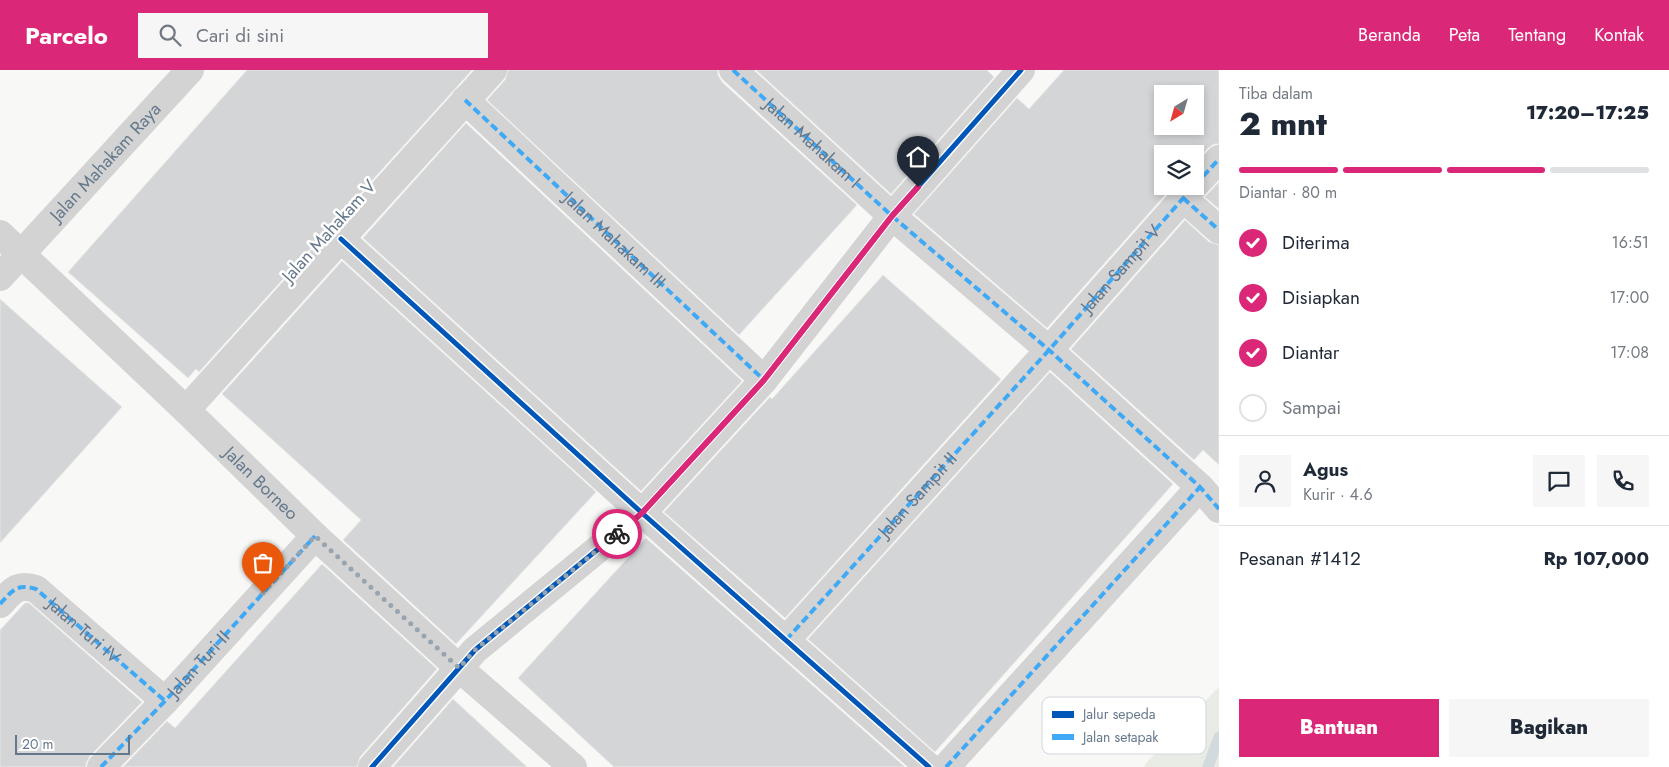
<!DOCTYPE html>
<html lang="id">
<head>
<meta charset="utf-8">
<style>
	:root { --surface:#fff; --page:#f6f6f7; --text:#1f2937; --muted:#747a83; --line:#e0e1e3; --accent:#db2777 }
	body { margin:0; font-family:Jost,sans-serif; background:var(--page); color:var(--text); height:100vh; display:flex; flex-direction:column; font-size:19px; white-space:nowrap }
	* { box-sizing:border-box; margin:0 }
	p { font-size:16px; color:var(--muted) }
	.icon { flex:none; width:28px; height:28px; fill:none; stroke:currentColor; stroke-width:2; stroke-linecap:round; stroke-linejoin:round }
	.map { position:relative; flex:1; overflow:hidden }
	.details { display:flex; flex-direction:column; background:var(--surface); width:450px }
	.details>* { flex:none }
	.needle { width:32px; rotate:217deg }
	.buttons { position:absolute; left:1154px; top:15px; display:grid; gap:10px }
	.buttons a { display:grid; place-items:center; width:50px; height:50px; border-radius:0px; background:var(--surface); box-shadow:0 2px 8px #0003; font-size:25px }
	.scale { position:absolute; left:15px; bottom:12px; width:115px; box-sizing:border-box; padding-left:5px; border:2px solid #65788b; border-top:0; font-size:14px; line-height:18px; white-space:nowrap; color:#65788b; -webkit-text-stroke:4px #fff; paint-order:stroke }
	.pin { position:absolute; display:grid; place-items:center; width:42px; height:42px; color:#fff; margin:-51px -21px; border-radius:50% 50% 50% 0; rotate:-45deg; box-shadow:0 0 5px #0007 }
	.pin .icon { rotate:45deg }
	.courier { position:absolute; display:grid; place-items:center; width:50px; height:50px; margin:-25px; border:4px solid #db2777; border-radius:50%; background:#fff; color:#222; box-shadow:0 1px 6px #0007 }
	.head em { font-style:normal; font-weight:800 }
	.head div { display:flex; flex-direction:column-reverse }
	.head { display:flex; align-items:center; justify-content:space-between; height:85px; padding:0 20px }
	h1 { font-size:32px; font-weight:800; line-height:38px }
	.bar { display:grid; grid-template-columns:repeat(4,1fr); gap:8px 5px; align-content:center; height:60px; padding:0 20px }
	.bar i { height:6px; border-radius:4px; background:var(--line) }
	.bar .active { background:var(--accent) }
	.bar p { grid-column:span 4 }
	.line { display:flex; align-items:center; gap:12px; padding:0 20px; border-top:1px solid var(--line) }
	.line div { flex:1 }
	.round { display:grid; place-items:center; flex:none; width:52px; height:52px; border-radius:0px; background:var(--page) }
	ol { padding:0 20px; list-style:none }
	li { display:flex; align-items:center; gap:15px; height:55px }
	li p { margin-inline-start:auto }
	li .icon { padding:5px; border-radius:50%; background:var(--accent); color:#fff; stroke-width:4 }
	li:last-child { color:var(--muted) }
	li i { width:28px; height:28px; border:2px solid var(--line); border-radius:50% }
	.action { display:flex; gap:10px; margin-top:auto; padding:10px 20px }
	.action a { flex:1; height:58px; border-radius:0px; background:var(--accent); color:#fff; font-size:20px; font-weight:800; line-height:58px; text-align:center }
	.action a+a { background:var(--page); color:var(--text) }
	header { display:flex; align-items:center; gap:30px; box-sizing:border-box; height:70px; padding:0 25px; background:var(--accent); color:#fff }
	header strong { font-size:24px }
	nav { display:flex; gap:28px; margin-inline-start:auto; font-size:18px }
	.search { width:350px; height:45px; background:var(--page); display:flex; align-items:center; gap:12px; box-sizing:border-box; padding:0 18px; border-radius:0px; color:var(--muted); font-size:19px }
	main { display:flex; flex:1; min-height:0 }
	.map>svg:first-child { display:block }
</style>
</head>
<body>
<header>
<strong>Parcelo</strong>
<div class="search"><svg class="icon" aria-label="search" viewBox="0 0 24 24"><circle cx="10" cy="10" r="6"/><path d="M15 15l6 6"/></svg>Cari di sini</div>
<nav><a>Beranda</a><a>Peta</a><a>Tentang</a><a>Kontak</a></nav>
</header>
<main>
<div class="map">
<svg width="1219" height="697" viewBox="0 0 1219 697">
	<rect width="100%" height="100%" fill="#f8f8f7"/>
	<path fill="#e8ece5" d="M1219,617v80h-75l2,-4z"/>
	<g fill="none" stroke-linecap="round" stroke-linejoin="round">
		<path stroke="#d2dadd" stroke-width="11" d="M1208,697l11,-30"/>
	</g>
	<path fill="#d4d5d7" stroke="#e8e8e7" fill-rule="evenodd" d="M247,0h225l-273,302 -3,-3 -8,9 -120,-106z
		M508,0h210v5l4,7 135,123 -118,130 -252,-235 18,-20z
		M756,0h231l7,7 -103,117z
		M1064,0h155v74h-5l-6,4 -13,14v-8h-33v32h11l-126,142 -133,-114 103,-116 12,11zM1162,24h33v32h-33z
		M466,53l276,258 -101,110 -278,-253z
		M1219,112v27l-14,-12z
		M1185,150l24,22 10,3v220l-16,-15 -9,10 -123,-111z
		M342,191l254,231 -140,152 -113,-104 18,-20 -139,-126z
		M883,205l118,104 -216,239 -121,-106 106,-115 2,2z
		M0,229l122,108 -122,136z
		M1050,302l123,112 -238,268 -127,-113z
		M646,468l259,229h-291l-96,-89z
		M322,494l115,105 -77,88 -3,10h-234l44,-46 8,7z
		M25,533h4l113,99 -52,54 -4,7v4h-86v-137z
		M453,629l74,68h-134z"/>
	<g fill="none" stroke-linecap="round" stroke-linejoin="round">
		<g stroke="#d3d3d4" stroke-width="28">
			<path d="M733,0l159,146 157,134 151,137 19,22"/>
			<path id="s1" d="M465,30l299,280"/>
			<path d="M1195,115l24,-26"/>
			<path d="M1183,128l36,32"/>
			<path id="s2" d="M0,164l186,176 129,126 144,132 114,99"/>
			<path d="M341,169l301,274 287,254"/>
			<path id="s3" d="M0,207l190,-207"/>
			<path d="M186,340l307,-340"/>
			<path id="s4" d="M0,534c12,-13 17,-21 36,-15l129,112"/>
			<path id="s5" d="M786,570l263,-290 145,-164"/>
			<path d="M101,697l64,-66 150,-165"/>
			<path d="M372,697l103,-117 167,-137 122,-133 128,-164 129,-146"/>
			<path d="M946,697l254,-280"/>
		</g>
		<g stroke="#3fa9f5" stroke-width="4" stroke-dasharray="8 4" stroke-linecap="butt">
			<path id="s6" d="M733,0l159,146 157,134 151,137 19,22"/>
			<path d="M465,30l299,280"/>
			<path d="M1195,115l24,-26"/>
			<path d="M1183,128l36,32"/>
			<path d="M0,534c12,-13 17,-21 36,-15l129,112"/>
			<path d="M786,570l263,-290 145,-164"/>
			<path id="s7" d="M101,697l64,-66 150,-165"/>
			<path d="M946,697l254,-280"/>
		</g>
		<g stroke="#fff" stroke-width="8">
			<path id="cycleway" d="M341,169l301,274 287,254
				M372,697l103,-117 167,-137 122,-133 128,-164 129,-146"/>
		</g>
		<use href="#cycleway" stroke="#0057b8" stroke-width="5"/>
	</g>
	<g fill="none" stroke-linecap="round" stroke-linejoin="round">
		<path stroke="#98a5b1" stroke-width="5" stroke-dasharray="0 9" d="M263,523l52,-57 144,132 16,-18 142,-116"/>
		<path stroke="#db2777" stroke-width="6" d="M617,464l25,-21 122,-133 128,-164 26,-29"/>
	</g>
	<g text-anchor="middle" stroke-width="5" stroke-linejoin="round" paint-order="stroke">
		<g font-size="18" fill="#65788b" stroke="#fff">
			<text dy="6" stroke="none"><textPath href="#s6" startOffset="108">Jalan Mahakam I</textPath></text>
			<text dy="6" stroke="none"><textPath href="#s3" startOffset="156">Jalan Mahakam Raya</textPath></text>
			<text transform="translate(329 161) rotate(-48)" y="6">Jalan Mahakam V</text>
			<text dy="6" stroke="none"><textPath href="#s1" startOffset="205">Jalan Mahakam III</textPath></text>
			<text dy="6" stroke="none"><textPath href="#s5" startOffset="500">Jalan Sampit V</textPath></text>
			<text dy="6" stroke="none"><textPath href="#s2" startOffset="361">Jalan Borneo</textPath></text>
			<text dy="6" stroke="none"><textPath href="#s5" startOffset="196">Jalan Sampit II</textPath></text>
			<text dy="6" stroke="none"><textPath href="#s4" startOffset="106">Jalan Turi IV</textPath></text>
			<text dy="6" stroke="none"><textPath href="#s7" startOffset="142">Jalan Turi II</textPath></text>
		</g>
	</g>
	<rect x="1042" y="627" width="164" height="57" rx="8" fill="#fff" stroke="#d1d6dc" stroke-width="1"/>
	<rect x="1052" y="641" width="22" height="7" fill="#0057b8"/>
	<rect x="1052" y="664" width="22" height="6" fill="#3fa9f5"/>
	<g font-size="14" fill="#65788b">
		<text x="1083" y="649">Jalur sepeda</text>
		<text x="1083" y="672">Jalan setapak</text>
	</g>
</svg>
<div class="buttons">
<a><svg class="needle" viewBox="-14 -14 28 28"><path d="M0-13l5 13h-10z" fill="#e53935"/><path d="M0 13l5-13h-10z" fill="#747a83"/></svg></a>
<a><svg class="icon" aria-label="layers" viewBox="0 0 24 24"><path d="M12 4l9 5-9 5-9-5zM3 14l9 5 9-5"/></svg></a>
</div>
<div class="scale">20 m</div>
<div class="pin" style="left:263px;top:523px;background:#ea580c"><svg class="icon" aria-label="bag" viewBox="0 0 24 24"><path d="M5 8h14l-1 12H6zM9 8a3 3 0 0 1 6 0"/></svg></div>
<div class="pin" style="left:918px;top:117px;background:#1f2937"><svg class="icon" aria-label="home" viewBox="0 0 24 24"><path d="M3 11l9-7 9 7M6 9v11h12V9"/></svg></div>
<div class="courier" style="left:617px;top:464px"><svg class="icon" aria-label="bike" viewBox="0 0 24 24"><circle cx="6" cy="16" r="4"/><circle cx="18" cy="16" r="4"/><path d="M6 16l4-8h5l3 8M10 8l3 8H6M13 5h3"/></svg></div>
</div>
<section class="details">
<div class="head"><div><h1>2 mnt</h1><p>Tiba dalam</p></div><em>17:20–17:25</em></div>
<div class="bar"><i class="active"></i><i class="active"></i><i class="active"></i><i></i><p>Diantar · 80 m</p></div>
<ol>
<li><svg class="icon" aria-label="check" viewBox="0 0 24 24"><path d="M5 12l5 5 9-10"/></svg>Diterima<p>16:51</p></li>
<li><svg class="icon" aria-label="check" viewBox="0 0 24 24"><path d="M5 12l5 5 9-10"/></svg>Disiapkan<p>17:00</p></li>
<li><svg class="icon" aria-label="check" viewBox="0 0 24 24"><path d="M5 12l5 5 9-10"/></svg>Diantar<p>17:08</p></li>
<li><i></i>Sampai</li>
</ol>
<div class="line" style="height:90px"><a class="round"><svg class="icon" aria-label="person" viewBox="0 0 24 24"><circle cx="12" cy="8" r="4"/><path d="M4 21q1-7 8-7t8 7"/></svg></a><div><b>Agus</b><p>Kurir · 4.6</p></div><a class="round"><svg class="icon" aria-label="chat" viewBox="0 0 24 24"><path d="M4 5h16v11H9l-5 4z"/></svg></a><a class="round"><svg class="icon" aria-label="phone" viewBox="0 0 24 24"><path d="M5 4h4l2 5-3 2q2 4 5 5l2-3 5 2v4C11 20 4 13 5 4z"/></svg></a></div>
<div class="line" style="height:65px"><div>Pesanan #1412</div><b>Rp 107,000</b></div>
<div class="action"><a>Bantuan</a><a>Bagikan</a></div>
</section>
</main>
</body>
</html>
